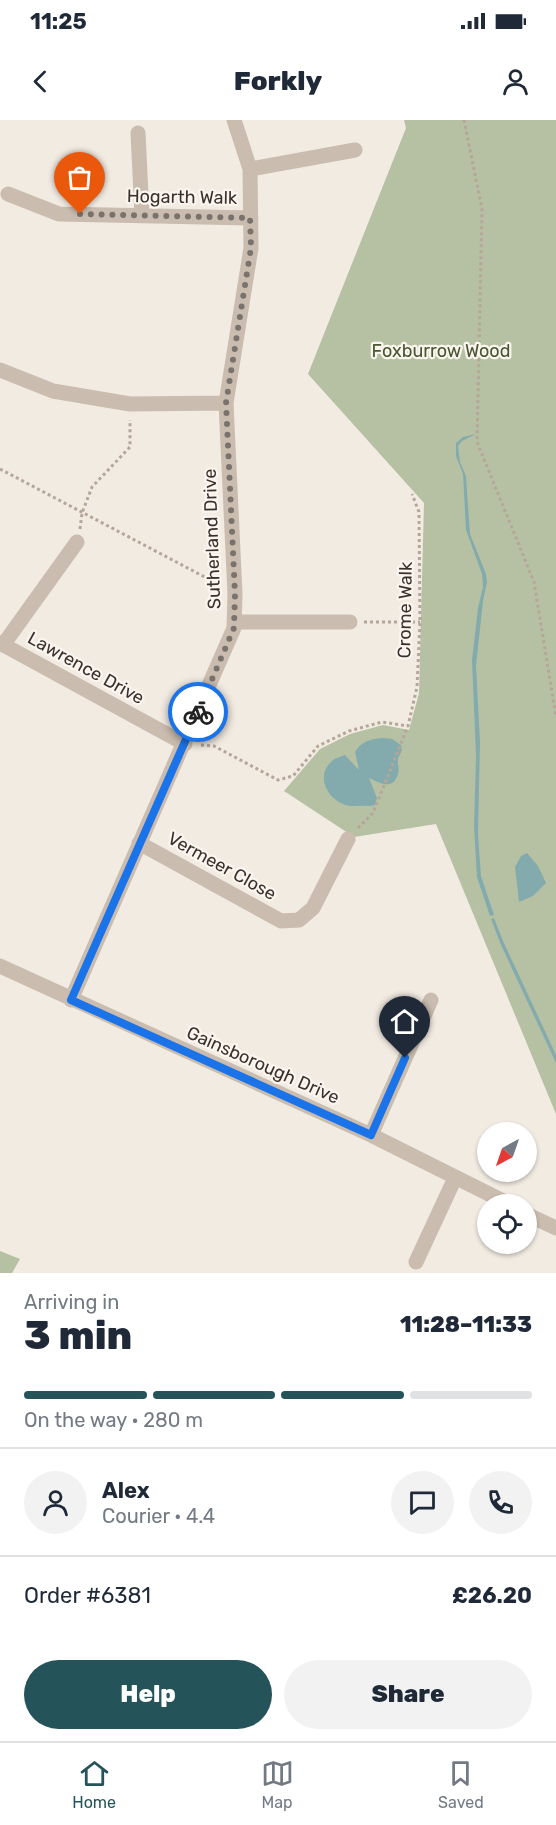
<!DOCTYPE html>
<html lang="en">
<head>
<meta charset="utf-8">
<style>
	:root { --surface:#fff; --page:#f2f2f3; --text:#1f2937; --muted:#747a83; --line:#e0e1e3; --accent:#245459 }
	body { margin:0; font-family:Rubik,sans-serif; background:var(--page); color:var(--text); height:100vh; display:flex; flex-direction:column; font-size:22px; white-space:nowrap }
	* { box-sizing:border-box; margin:0 }
	p { font-size:20px; color:var(--muted) }
	.icon { flex:none; width:33px; height:33px; fill:none; stroke:currentColor; stroke-width:2; stroke-linecap:round; stroke-linejoin:round }
	.map { position:relative; height:1153px; overflow:hidden }
	.side { display:flex; flex-direction:column; background:var(--surface); flex:1 }
	.side>* { flex:none }
	.needle { width:39px; rotate:220deg }
	.tools { position:absolute; left:477px; top:1002px; display:grid; gap:12px }
	.tools a { display:grid; place-items:center; width:60px; height:60px; border-radius:50%; background:var(--surface); box-shadow:0 2px 4px #0004; font-size:30px }
	.pin { position:absolute; display:grid; place-items:center; width:51px; height:51px; color:#fff; margin:-62px -26px; border-radius:50% 50% 50% 0; rotate:-45deg; box-shadow:0 0 6px #0007 }
	.pin .icon { rotate:45deg }
	.courier { position:absolute; display:grid; place-items:center; width:60px; height:60px; margin:-30px; border:4px solid #1a73e8; border-radius:50%; background:#fff; color:#222; box-shadow:0 2px 8px #0007 }
	.head em { font-style:normal; font-weight:800 }
	.head div { display:flex; flex-direction:column-reverse }
	.head { display:flex; align-items:center; justify-content:space-between; height:102px; padding:0 24px }
	h1 { font-size:39px; font-weight:800; line-height:45px }
	.bar { display:grid; grid-template-columns:repeat(4,1fr); gap:9px 6px; align-content:center; height:72px; padding:0 24px }
	.bar i { height:8px; border-radius:4px; background:var(--line) }
	.bar .active { background:var(--accent) }
	.bar p { grid-column:span 4 }
	.line { display:flex; align-items:center; gap:15px; padding:0 24px; border-top:2px solid var(--line) }
	.line div { flex:1 }
	.round { display:grid; place-items:center; flex:none; width:63px; height:63px; border-radius:32px; background:var(--page) }
	.action { display:flex; gap:12px; margin-top:auto; padding:12px 24px }
	.action a { flex:1; height:69px; border-radius:36px; background:var(--accent); color:#fff; font-size:24px; font-weight:800; line-height:69px; text-align:center }
	.action a+a { background:var(--page); color:var(--text) }
	.status { display:flex; justify-content:space-between; align-items:center; height:42px; padding:0 30px; background:var(--surface); direction:ltr }
	.status svg { height:16px; fill:currentColor }
	header { display:flex; justify-content:space-between; align-items:center; height:78px; padding:0 24px; background:var(--surface); font-size:27px; font-weight:800 }
	.tabs { display:flex; justify-content:space-around; align-items:center; height:84px; border-top:2px solid var(--line); background:var(--surface); font-size:16px; color:var(--muted) }
	.tabs a { display:grid; justify-items:center; gap:3px }
	.tabs .active { color:var(--accent) }
	.map>svg:first-child { display:block }
</style>
</head>
<body>
<div class="status"><b>11:25</b><svg viewBox="0 0 49 12"><path d="M0 12V9h3v3zM5 12V6h3v6zM10 12V3h3v9zM15 12V0h3v12zM26 1h20v11H26zM47 4h2v5h-2z"/></svg></div>
<header><svg class="icon" aria-label="back" viewBox="0 0 24 24"><path d="M15 5l-7 7 7 7"/></svg>Forkly<svg class="icon" aria-label="person" viewBox="0 0 24 24"><circle cx="12" cy="8" r="4"/><path d="M4 21q1-7 8-7t8 7"/></svg></header>
<div class="map">
<svg width="556" height="1153" viewBox="0 0 556 1153">
	<rect width="100%" height="100%" fill="#f2ebe2"/>
	<path fill="#b6c1a3" d="M404,0h152v994l-120,-290 -82,13 -70,-46 36,-42 30,-15 33,-9 26,5 10,-37 5,-190 -116,-129 98,-246z
		M0,1131l20,8 -8,14h-12z"/>
	<path fill="#83abae" d="M476,314l-14,7 -4,5 2,16 6,14 4,58 16,40 1,8 -4,19 -7,65 4,76 -2,93 3,41 13,39 -4,1 -13,-39 -3,-51 2,-70 -4,-96 6,-52 5,-21 -1,-13 -16,-44 -3,-56 -7,-18v-13l7,-6z
		M383,618l9,1 9,6c2,7 -1,8 -3,14 -1,5 2,10 0,15 -5,17 -18,9 -29,4l8,20 -2,7c-7,2 -11,0 -19,1 -24,2 -44,-28 -24,-45 3,-3 8,-4 13,-6l14,15 -4,-18c7,-11 15,-13 28,-14z
		M527,733l11,13 8,17 -13,13 -14,6 -4,-35 6,-11z
		M494,798l9,23 53,114v8l-55,-118 -10,-26z"/>
	<g fill="none" stroke-linecap="round" stroke-linejoin="round">
		<path stroke="#b6a699" stroke-width="3" stroke-dasharray="3 3" stroke-linecap="butt" d="M464,0l18,89 -5,233 57,140 22,135
			M0,349l218,115
			M80,409l2,-16 10,-26 38,-40v-27
			M364,502h56
			M201,625l13,1 64,34 15,-4 25,-30 31,-15 33,-9 26,4
			M358,708l15,-15 35,-87 9,-39 3,-65 -1,-110 -7,-18"/>
		<path stroke="#cabcae" stroke-width="15" d="M138,13l4,82
			M250,49l105,-19
			M8,74l51,20 192,4
			M0,250l53,21 77,13 96,-1
			M234,502h116
			M0,523l185,101
			M3,525l74,-103
			M139,723l142,78 18,-1 14,-12 35,-69
			M0,846l371,169 138,69
			M71,880l163,-372 1,-34 -9,-191 25,-155 -1,-79 -16,-49
			M371,1015l60,-135
			M526,1094l30,14
			M416,1142l39,-84"/>
	</g>
	<g fill="none" stroke-linecap="round" stroke-linejoin="round">
		<path stroke="#7a726c" stroke-width="6" stroke-dasharray="0 10.8" d="M80,94l170,4 1,30 -25,155 9,191 -1,34 -36,84"/>
		<path stroke="#1a73e8" stroke-width="8" d="M198,592l-127,288 300,135 34,-77"/>
	</g>
	<g text-anchor="middle" stroke-width="4.5" stroke-linejoin="round" paint-order="stroke">
		<g font-size="18" fill="#3a312c" stroke="#faf5ef">
			<text transform="translate(182 77) rotate(1)" y="6">Hogarth Walk</text>
			<text transform="translate(212 419) rotate(-92)" y="6">Sutherland Drive</text>
			<text transform="translate(405 490) rotate(-89)" y="6">Crome Walk</text>
			<text transform="translate(86 548) rotate(29)" y="6">Lawrence Drive</text>
			<text transform="translate(222 746) rotate(29)" y="6">Vermeer Close</text>
			<text transform="translate(263 945) rotate(24)" y="6">Gainsborough Drive</text>
		</g>
		<g font-size="18" fill="#485631" stroke="#faf5ef">
			<text x="441" y="237">Foxburrow Wood</text>
		</g>
	</g>
</svg>
<div class="tools">
<a><svg class="needle" viewBox="-14 -14 28 28"><path d="M0-13l5 13h-10z" fill="#e53935"/><path d="M0 13l5-13h-10z" fill="#747a83"/></svg></a>
<a><svg class="icon" aria-label="locate" viewBox="0 0 24 24"><circle cx="12" cy="12" r="6"/><path d="M12 2v4M12 18v4M2 12h4M18 12h4"/></svg></a>
</div>
<div class="pin" style="left:80px;top:94px;background:#ea580c"><svg class="icon" aria-label="bag" viewBox="0 0 24 24"><path d="M5 8h14l-1 12H6zM9 8a3 3 0 0 1 6 0"/></svg></div>
<div class="pin" style="left:405px;top:938px;background:#1f2937"><svg class="icon" aria-label="home" viewBox="0 0 24 24"><path d="M3 11l9-7 9 7M6 9v11h12V9"/></svg></div>
<div class="courier" style="left:198px;top:592px"><svg class="icon" aria-label="bike" viewBox="0 0 24 24"><circle cx="6" cy="16" r="4"/><circle cx="18" cy="16" r="4"/><path d="M6 16l4-8h5l3 8M10 8l3 8H6M13 5h3"/></svg></div>
</div>
<section class="side">
<div class="head"><div><h1>3 min</h1><p>Arriving in</p></div><em>11:28–11:33</em></div>
<div class="bar"><i class="active"></i><i class="active"></i><i class="active"></i><i></i><p>On the way · 280 m</p></div>
<div class="line" style="height:108px"><a class="round"><svg class="icon" aria-label="person" viewBox="0 0 24 24"><circle cx="12" cy="8" r="4"/><path d="M4 21q1-7 8-7t8 7"/></svg></a><div><b>Alex</b><p>Courier · 4.4</p></div><a class="round"><svg class="icon" aria-label="chat" viewBox="0 0 24 24"><path d="M4 5h16v11H9l-5 4z"/></svg></a><a class="round"><svg class="icon" aria-label="phone" viewBox="0 0 24 24"><path d="M5 4h4l2 5-3 2q2 4 5 5l2-3 5 2v4C11 20 4 13 5 4z"/></svg></a></div>
<div class="line" style="height:78px"><div>Order #6381</div><b>£26.20</b></div>
<div class="action"><a>Help</a><a>Share</a></div>
</section>
<nav class="tabs">
<a class="active"><svg class="icon" aria-label="home" viewBox="0 0 24 24"><path d="M3 11l9-7 9 7M6 9v11h12V9"/></svg>Home</a>
<a><svg class="icon" aria-label="map" viewBox="0 0 24 24"><path d="M3 6l6-2 6 2 6-2v14l-6 2-6-2-6 2zM9 4v14M15 6v14"/></svg>Map</a>
<a><svg class="icon" aria-label="saved" viewBox="0 0 24 24"><path d="M7 4h10v16l-5-4-5 4z"/></svg>Saved</a>
</nav>
</body>
</html>
